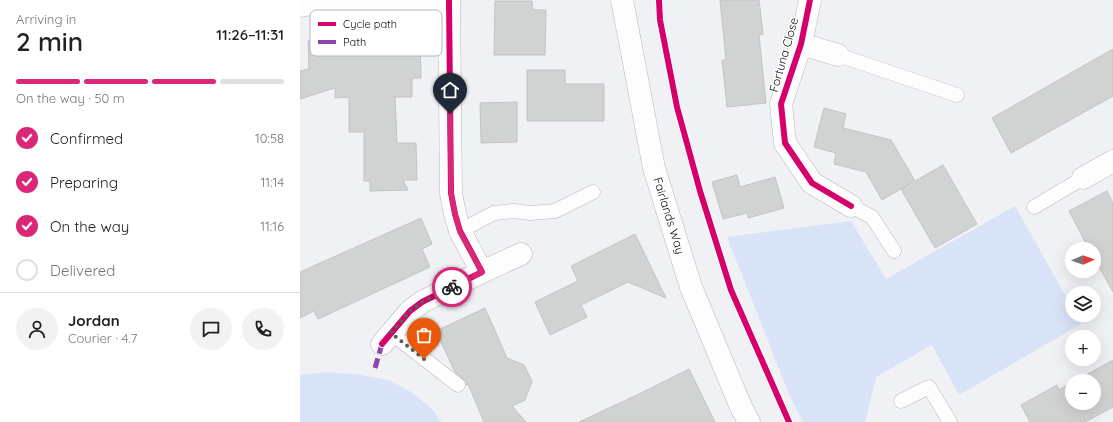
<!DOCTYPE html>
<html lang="en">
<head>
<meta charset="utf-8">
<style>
	:root { --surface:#fff; --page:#f2f2f2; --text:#222; --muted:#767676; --line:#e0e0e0; --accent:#db2777 }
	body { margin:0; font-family:Quicksand,sans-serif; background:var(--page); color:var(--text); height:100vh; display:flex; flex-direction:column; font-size:15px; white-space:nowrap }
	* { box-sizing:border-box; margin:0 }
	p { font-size:13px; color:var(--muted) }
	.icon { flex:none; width:22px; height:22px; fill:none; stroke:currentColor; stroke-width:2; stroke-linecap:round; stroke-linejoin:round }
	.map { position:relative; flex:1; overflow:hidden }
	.sheet { display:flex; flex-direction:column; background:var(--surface); width:300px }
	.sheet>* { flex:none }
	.needle { width:26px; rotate:88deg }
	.fabs { position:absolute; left:765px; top:242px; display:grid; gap:8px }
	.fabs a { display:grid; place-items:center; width:36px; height:36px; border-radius:50%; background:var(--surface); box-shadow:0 4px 16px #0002; font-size:20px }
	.pin { position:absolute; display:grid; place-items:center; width:34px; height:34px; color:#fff; margin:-41px -17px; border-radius:50% 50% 50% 0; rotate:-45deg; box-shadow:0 0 4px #0007 }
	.pin .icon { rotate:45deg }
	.courier { position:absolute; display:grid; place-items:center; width:40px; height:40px; margin:-20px; border:3px solid #db2777; border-radius:50%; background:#fff; color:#222; box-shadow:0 1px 5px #0007 }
	.summary em { font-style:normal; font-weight:600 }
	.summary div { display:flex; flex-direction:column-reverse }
	.summary { display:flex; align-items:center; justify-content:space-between; height:68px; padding:0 16px }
	h1 { font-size:26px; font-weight:600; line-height:30px }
	.bar { display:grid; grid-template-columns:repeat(4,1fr); gap:6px 4px; align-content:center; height:48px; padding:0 16px }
	.bar i { height:5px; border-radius:3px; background:var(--line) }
	.bar .active { background:var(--accent) }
	.bar p { grid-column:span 4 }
	.line { display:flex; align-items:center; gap:10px; padding:0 16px; border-top:1px solid var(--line) }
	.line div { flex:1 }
	.round { display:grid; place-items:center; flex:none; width:42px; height:42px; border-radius:21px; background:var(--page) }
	ol { padding:0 16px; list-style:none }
	li { display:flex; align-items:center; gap:12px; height:44px }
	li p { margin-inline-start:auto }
	li .icon { padding:4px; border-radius:50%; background:var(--accent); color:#fff; stroke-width:4 }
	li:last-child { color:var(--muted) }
	li i { width:22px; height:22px; border:2px solid var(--line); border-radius:50% }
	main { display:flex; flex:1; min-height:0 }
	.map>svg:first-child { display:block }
</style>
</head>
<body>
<main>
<section class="sheet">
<div class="summary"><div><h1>2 min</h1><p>Arriving in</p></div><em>11:26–11:31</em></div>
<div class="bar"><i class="active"></i><i class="active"></i><i class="active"></i><i></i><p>On the way · 50 m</p></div>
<ol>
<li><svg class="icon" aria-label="check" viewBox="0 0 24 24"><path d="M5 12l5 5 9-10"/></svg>Confirmed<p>10:58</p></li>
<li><svg class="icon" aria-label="check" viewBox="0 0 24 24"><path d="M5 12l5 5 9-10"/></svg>Preparing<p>11:14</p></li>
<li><svg class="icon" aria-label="check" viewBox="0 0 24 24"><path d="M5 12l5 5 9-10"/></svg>On the way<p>11:16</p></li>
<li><i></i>Delivered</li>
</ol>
<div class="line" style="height:72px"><a class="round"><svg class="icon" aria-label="person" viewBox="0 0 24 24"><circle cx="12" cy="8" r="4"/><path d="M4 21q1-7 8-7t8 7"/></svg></a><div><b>Jordan</b><p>Courier · 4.7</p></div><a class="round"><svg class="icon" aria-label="chat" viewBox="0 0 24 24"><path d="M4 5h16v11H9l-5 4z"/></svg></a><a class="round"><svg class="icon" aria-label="phone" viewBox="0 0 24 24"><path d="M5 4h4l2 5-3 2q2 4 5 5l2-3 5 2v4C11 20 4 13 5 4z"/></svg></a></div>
</section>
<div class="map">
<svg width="813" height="422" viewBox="0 0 813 422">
	<rect width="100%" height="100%" fill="#eff1f4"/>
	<path fill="#d9e3f7" d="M715,206l57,101v8h4l5,9 -122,71 -27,-50 -56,32 -11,45h-62l-14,-28 -62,-157 124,-16 35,58z
		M27,372l34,3 27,5 25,13 20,17 8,12h-141v-47z"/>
	<path fill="#d1d2d2" stroke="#c2c3c4" d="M420,0h39l4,34 -4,1 7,68 -39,4 -5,-47h4z
		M195,1h37l1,9h13l-1,45h-51z
		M37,40v3h9v2l50,-1 -1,-2 25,-1 1,37h-9v19h-17l2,46h19l1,37h-14l5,10 -38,1v-10h-6v-49h-15v-35l-14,1v-10l-35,11v-28l9,-2 -1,-28z
		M813,49v47l-102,57 -19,-35z
		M227,70h38v14h39v37h-77z
		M217,102v40l-36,1 -1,-40z
		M524,108l22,6 -3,14 48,12 24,41 28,-16 34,59 -42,24 -34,-59 10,-6 -29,17 -16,-28 -32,-8 2,-11 -22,-6z
		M437,175l3,12 35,-10 9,31 -36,10 -1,-5 -24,6 -11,-37z
		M807,191l6,12v89l-19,-34v-9h-5l-20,-38z
		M121,218l11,26 -10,5 8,18 -112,52 -4,-8 -14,7v-46z
		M335,234l31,64 -38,-16 -47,23 6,12 -37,18 -15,-33 43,-21 -7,-15z
		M185,308l22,50 17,7 8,16 -7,19 -13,6 14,16h-42l-16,-38 -2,1v-4l-3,-2 -8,-7 -19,-41z
		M813,360v47l-28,15h-55l-9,-17 36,-20 2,5 13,-8v21h22v-22h-19z
		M389,369l26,53h-136l62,-29z"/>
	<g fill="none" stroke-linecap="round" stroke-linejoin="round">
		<g stroke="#b7b8bb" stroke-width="15">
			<path id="lane" d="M538,55l119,40
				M551,206l21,11 22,34
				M734,207l49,-29
				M160,231l34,-18 20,-2 16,2 25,-2 38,-19
				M91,333l67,52
				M601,401l28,-14 21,35"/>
		</g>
		<g stroke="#b7b8bb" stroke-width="23">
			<path id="street" d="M510,0l-9,44 -20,60 4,39 27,40 39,23
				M0,6l18,-3 27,-1 104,1
				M501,44l37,11
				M783,178l30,-17
				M182,272l39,-18
				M82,344l28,-33 12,-9 60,-30 -22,-41 -5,-17 -4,-21 -2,-193"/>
		</g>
		<g stroke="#b7b8bb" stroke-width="23">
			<g id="secondary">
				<path id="s1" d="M322,0l32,168 37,119 50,120 8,15"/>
			</g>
		</g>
		<use href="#lane" stroke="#fdfdfd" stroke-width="14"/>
		<use href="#street" stroke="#fdfdfd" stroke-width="22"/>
		<use href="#secondary" stroke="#fdfdfd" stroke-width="22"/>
		<path stroke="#8e44ad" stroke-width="5" stroke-dasharray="10 5" stroke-linecap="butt" d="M75,368l7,-24"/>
		<g stroke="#fff" stroke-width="8">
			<path id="cycleway" d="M359,0l1,20 17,87 23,84 31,99 58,132
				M510,0l-9,44 -20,60 4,39 27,40 39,23
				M82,344l28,-33 12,-9 60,-30 -22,-41 -5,-17 -4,-21 -2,-193"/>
		</g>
		<use href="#cycleway" stroke="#d6006c" stroke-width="6"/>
	</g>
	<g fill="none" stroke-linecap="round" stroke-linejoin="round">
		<path stroke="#5b5d5e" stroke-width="4" stroke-dasharray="0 7.2" d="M124,359l-33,-26 19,-22 12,-9 30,-15"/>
		<path stroke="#db2777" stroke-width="5" d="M150,114l1,79 4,21 5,18 22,40 -30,15"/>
	</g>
	<g text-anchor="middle" stroke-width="3" stroke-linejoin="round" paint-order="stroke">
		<g font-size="12" fill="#0c0d0e" stroke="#fff">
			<text transform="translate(484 55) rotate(-74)" y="4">Fortuna Close</text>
			<text dy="4" stroke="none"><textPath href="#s1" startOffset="221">Fairlands Way</textPath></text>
		</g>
	</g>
	<rect x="10" y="10" width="132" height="46" rx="6" fill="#fff" stroke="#b6b6b7" stroke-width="1"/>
	<rect x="18" y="22" width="18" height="4" fill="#d6006c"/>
	<rect x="18" y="40" width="18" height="4" fill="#8e44ad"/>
	<g font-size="11" fill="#0c0d0e">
		<text x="43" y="28">Cycle path</text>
		<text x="43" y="46">Path</text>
	</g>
</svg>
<div class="fabs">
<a><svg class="needle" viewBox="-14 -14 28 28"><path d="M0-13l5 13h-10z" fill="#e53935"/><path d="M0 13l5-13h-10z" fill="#767676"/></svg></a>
<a><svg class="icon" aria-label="layers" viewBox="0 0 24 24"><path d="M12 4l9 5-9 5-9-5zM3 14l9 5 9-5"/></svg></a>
<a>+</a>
<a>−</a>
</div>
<div class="pin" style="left:124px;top:359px;background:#ea580c"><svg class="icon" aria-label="bag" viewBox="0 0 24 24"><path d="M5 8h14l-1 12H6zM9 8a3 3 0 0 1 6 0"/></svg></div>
<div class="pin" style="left:150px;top:114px;background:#1f2937"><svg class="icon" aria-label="home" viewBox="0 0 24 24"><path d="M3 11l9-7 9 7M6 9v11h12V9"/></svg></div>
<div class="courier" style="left:152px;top:287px"><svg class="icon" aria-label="bike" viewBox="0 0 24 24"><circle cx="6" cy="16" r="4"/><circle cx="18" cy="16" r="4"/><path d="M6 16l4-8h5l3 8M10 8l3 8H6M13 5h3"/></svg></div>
</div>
</main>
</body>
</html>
